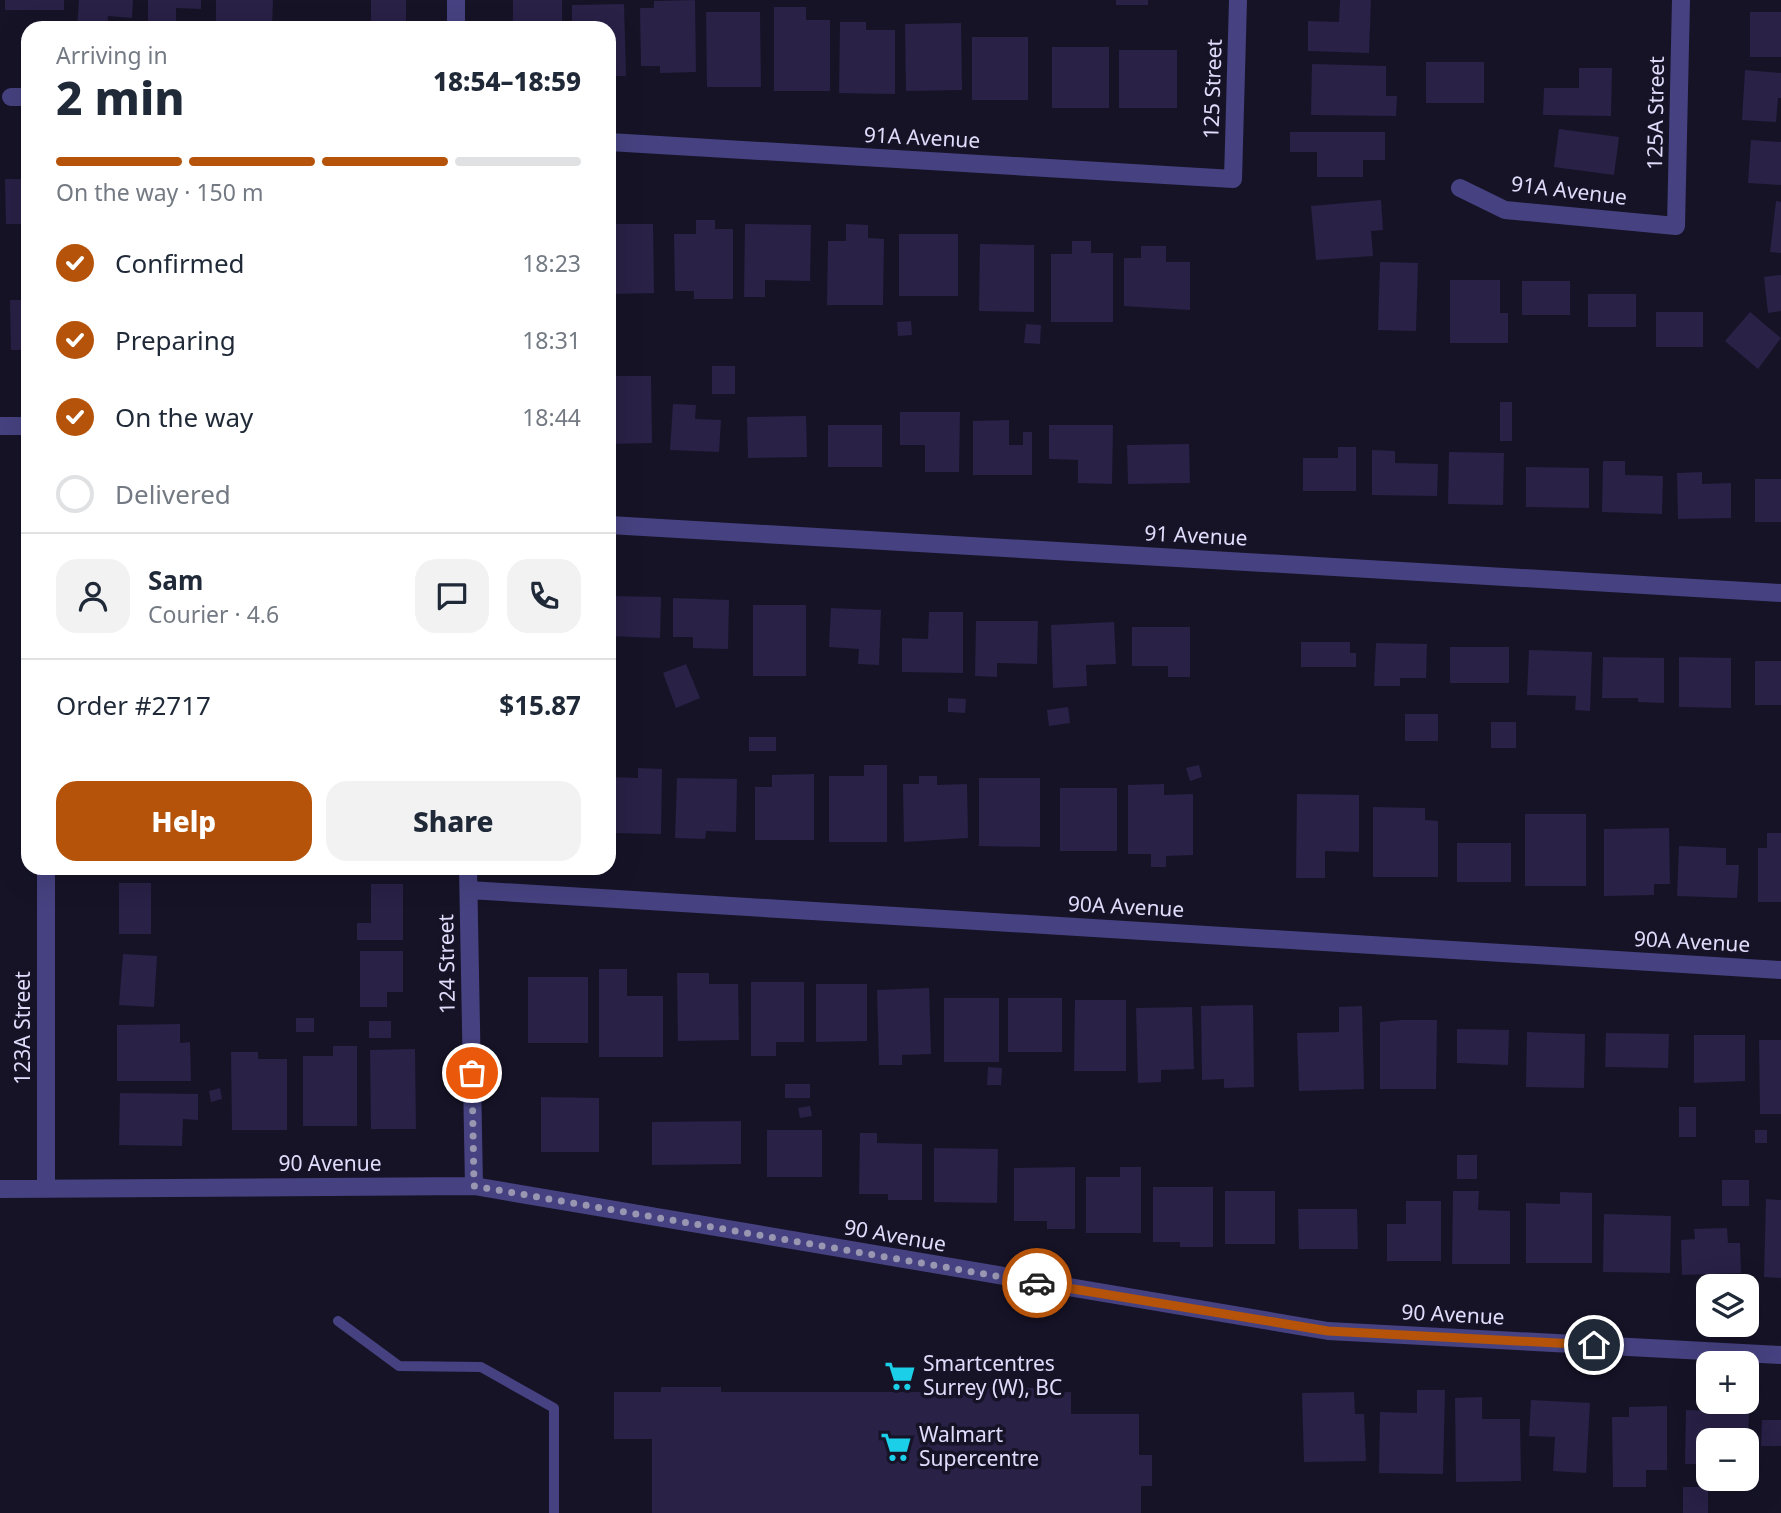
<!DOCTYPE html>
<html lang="en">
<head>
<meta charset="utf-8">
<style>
	:root { --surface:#fff; --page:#f2f2f3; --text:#1f2937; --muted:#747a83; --line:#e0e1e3; --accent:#b45309 }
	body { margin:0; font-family:"Noto Sans",sans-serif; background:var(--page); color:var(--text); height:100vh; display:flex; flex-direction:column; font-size:26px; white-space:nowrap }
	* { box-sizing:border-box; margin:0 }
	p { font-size:23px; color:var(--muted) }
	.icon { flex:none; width:38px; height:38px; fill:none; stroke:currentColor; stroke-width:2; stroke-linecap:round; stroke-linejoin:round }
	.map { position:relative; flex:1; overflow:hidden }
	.sheet { position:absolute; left:21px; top:21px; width:595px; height:854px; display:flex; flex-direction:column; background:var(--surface); border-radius:21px; box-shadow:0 7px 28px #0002 }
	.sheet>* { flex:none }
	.buttons { position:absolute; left:1696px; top:1274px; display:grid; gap:14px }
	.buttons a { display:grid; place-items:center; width:63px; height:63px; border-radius:14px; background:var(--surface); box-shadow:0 7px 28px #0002; font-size:35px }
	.pin { position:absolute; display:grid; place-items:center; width:60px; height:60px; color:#fff; margin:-30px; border:4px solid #fff; border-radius:50%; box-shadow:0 2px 7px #0007 }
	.courier { position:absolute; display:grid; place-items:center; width:70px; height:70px; margin:-35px; border:5px solid #b45309; border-radius:50%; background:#fff; color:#222; box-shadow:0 2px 9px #0007 }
	.headline em { font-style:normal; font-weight:800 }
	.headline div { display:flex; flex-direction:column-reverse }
	.headline { display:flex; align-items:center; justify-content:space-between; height:119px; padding:0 35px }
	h1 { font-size:46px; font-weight:800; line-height:52px }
	.bar { display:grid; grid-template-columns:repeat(4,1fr); gap:10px 7px; align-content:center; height:84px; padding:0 35px }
	.bar i { height:9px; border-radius:5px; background:var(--line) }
	.bar .selected { background:var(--accent) }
	.bar p { grid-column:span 4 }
	.line { display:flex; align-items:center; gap:18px; padding:0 35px; border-top:2px solid var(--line) }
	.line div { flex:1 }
	.round { display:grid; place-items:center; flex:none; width:74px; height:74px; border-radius:21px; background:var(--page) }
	ol { padding:0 35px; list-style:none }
	li { display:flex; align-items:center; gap:21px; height:77px }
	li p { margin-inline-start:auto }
	li .icon { padding:7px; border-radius:50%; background:var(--accent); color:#fff; stroke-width:4 }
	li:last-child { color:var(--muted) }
	li i { width:38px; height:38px; border:4px solid var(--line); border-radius:50% }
	.primary-button { display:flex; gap:14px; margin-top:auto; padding:14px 35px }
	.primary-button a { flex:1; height:80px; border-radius:21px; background:var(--accent); color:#fff; font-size:28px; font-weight:800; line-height:80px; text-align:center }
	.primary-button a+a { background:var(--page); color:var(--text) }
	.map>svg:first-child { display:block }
</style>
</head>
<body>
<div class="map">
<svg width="1781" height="1513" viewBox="0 0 1781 1513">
	<rect width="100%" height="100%" fill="#161327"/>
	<path fill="#292146" d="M5,0h59v10h-59z
		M79,0h54l-1,18 -24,-2 -1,12h-30z
		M148,0h53v9l-25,-1v20h-28z
		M216,0h57l-1,28h-56z
		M371,0h35v28h-35z
		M513,0h49v28h-49z
		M695,0l1,72 -36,1v-7h-19l-1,-58h14v-7z
		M1116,0h32v5h-32z
		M1340,0h31l-2,53 -61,-2v-30l31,1z
		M624,4l2,72h-17v-48h-37v-23z
		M774,7h32v13h24v71h-56z
		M706,12h54l1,75h-54z
		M1750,12h31v45h-31z
		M840,22h26v8h29v64l-56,-1z
		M961,23l1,67 -56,1 -1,-67z
		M972,37h56v63h-56z
		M1052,47h57v61h-57z
		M1119,50h58v58h-58z
		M1426,62h58v41h-58z
		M1312,64l74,2v30h11l-1,20 -85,-1z
		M1579,68h33l-1,48 -68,-1 1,-27h35z
		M1745,70l36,3v25h-3l-2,24 -34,-2z
		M1559,129l60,8 -5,38 -60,-8z
		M1290,132h95v28h-22v17h-46v-25h-27z
		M1751,140l30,2v43l-33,-2z
		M5,179h23v45h-22z
		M1381,200l2,30 -12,1 2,25 -57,4 -5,-54z
		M1776,201l5,1v51l-11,-1z
		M696,220h19v9h18v70h-39v-8h-19l-1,-57h22z
		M609,224h44l1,69 -45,1z
		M745,224l66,1 -1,56 -45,-1v17h-21z
		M846,224l22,1v13l16,1 -1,66h-56l1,-64h18z
		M899,234h59v62h-59z
		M1072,241h19v12h22v69h-62v-68h21z
		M980,244l54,1v67l-55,-1z
		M1141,246h25v16h24v48l-66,-4v-48h17z
		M1380,262l38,1 -2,68 -38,-1z
		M1781,275v36l-13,2 -4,-36z
		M1450,280h50v33h8v30h-58z
		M1522,281h48v34h-48z
		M1588,294h48v33h-48z
		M10,300h18v50h-17z
		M1656,312h47v35h-47z
		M1750,312l31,26 -23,31 -33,-28z
		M911,321l1,14 -14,1 -1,-14z
		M1026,324l15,1 -1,19 -16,-1z
		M712,366h23v28h-23z
		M609,376h42l1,67 -43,1z
		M1500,402h12v39h-12z
		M673,404l23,1 -1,14 26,1 -2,32 -49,-2z
		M900,412h60l-1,60h-34v-27h-25z
		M806,416l1,41 -59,1 -1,-41z
		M1009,420v25h14v-13h9v43h-59v-54z
		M828,425h54v42h-54z
		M1049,425h64l-1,59 -34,-1v-23l-29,-1z
		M1189,444l1,39 -62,1 -1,-39z
		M1338,447h18v44h-53v-33h35z
		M1372,450l23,1v12l43,1 -1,32 -65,-1z
		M1449,452l55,1 -1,52 -55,-1z
		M1603,461h22v14l38,1 -1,38 -60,-2z
		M1526,467l63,1v40l-63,-1z
		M1702,472v12l29,-1v35l-53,1 -1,-46z
		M1755,479h26v43h-26z
		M609,596l52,1 -1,41 -51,-2z
		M673,598l56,2 -1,49 -35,-1v-11h-20z
		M753,605h53v71h-53z
		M831,608l50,2 -2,55 -21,-1 1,-15 -30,-2z
		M929,612h34v61l-61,-1v-34l26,1z
		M976,621h62l-1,43 -40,-1v14l-22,-1z
		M1114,622l2,42 -30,1 1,21 -34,2 -2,-63z
		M1132,627h58v50h-22v-11h-36z
		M1301,642h49v11h6v14h-55z
		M1376,643l51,1 -1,34h-26v8h-26z
		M1450,647h59v36h-59z
		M1529,650l63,2 -2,59 -15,-1 1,-14 -49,-1z
		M1603,657l61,1v45l-26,-1v-4h-36z
		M1679,657l52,1v50l-52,-1z
		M1755,661h26v44h-26z
		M686,664l14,34 -24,10 -13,-35z
		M948,698l18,1 -1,14 -17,-1z
		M1068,707l2,16 -21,3 -2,-16z
		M1405,714h33v27h-33z
		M1491,722h25v26h-25z
		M749,737h27v14h-27z
		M864,765h23v77h-58v-66h35z
		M1199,765l3,12 -12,4 -4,-13z
		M638,768l24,1 -1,65 -52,-1v-56l29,1z
		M814,774v66h-59v-53h17v-12z
		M919,776h18v9l30,-1 1,54 -64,4 -1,-58h16z
		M677,778l60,1 -1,53 -30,-1 -1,8 -30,-1z
		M979,778h61v69l-61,-1z
		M1164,784v11l29,-1v61l-27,1v11h-15v-13h-23v-69z
		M1060,788h57v63h-57z
		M1297,794l62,1v57l-34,-1v27h-29z
		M1373,807l52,1v12l13,1v56h-65z
		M1525,814h61v72h-61z
		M1669,828l1,56h-16v11l-50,1v-67z
		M1767,833h14v69h-23v-54h9z
		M1457,843h54v39h-54z
		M1679,846l47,2v17h13l-2,33 -60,-2z
		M119,883h32v51h-32z
		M371,884h32v56h-46v-17h14z
		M360,951h43v41h-16v15h-27z
		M123,954l34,2 -3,51 -35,-2z
		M599,969h28v27h36v61h-64z
		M677,973h32v11h29l1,56 -61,1z
		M528,977h60v66h-60z
		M751,982h53v60h-28v14h-25z
		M816,984h51v57l-51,1z
		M929,988l2,66 -29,1v10h-23l-2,-75z
		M944,998h55v64h-55z
		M1008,998h54v54h-54z
		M1075,1000h51v71h-52z
		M1253,1005l1,82 -30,1v-9l-22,1 -1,-74z
		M1362,1006l2,83 -65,2 -2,-58 42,-1v-25z
		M1192,1007l2,62 -33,1v12l-23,1 -2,-75z
		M296,1018h18v14h-18z
		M1400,1020h37l-1,69h-56v-67z
		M369,1021h22v17h-22z
		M180,1024v19l10,-1 1,39h-74v-56z
		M1457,1029l52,1 -1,35 -51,-2z
		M1527,1032l58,2 -1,54 -58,-1z
		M1606,1033l63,1 -1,34 -63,-1z
		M1694,1035h51v46l-51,2z
		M1759,1040h22v74h-21z
		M333,1046h24v80h-54v-70h30z
		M415,1049l1,80h-45l-1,-79z
		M231,1052h27v7h29v71h-55z
		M988,1067l14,1 -1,17h-14z
		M785,1084h25v14h-25z
		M220,1088l2,11 -11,3 -2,-11z
		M120,1093l78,1v26l-15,-1 -1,27 -63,-1z
		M541,1097l58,1v54h-58z
		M810,1106l2,10 -12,2 -2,-10z
		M1679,1107h17v30h-17z
		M741,1121v43l-89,1v-43z
		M767,1130h55v47h-55z
		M1755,1130h12v13h-12z
		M860,1133h17v10l45,1v56h-34v-6h-29z
		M934,1148l64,1 -1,54 -63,-1z
		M1457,1155h20v24h-20z
		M1075,1167v62h-28v-8h-33v-53z
		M1120,1167h21v66h-55v-56h34z
		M1722,1180h27v26h-27z
		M1153,1187h60v60h-33v-5h-27z
		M1225,1191h50v53h-50z
		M1453,1191h26l-1,19 32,1v53h-58z
		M1560,1192l32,1v70h-66v-60l34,1z
		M1766,1199l15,1v78l-17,-1z
		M1406,1201h35v60h-54v-37h19z
		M1298,1209h59l1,40h-59z
		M1604,1214l67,2 -1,57 -67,-1z
		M1727,1228l1,15h12l1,30 -59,2 -1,-35 14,-1 -1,-10z
		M661,1387h60v5h266v-4h63v5l21,-1v22h68v41h13v31h-11v27h-489v-74h-38v-47h47z
		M1417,1390h28l-2,84 -64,-1 1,-61 37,1z
		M1354,1392l1,22h9l2,47 -62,1 -2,-69z
		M1482,1397v22h38l1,62 -65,1 -1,-84z
		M1531,1400l59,3 -4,70 -33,-2 2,-34 -26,-1z
		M1667,1406v64h-21v17h-33l-1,-70h17v-10z
		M1686,1410l63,2 -1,28h-40v24h-23z
		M1762,1420h19v26h-20z
		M1683,1487h25v26h-25z"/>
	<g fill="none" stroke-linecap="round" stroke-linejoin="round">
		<path stroke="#464281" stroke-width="10" d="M338,1321l61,45 82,1 73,41v105"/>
		<path stroke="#464281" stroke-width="18" d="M456,0v28
			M11,97h17
			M609,142l624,37 5,-179
			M1460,188l45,22 171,16 5,-226
			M0,426h28
			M609,525l1172,68
			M46,868v321
			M468,868l6,318
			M469,890l1312,80
			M0,1189l474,-3 854,145 453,24"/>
	</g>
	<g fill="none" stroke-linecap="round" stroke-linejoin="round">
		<path stroke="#9996b1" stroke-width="7" stroke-dasharray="0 12.6" d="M472,1073l2,113 563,97"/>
		<path stroke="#b45309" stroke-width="9" d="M1037,1283l291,48 266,14"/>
	</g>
	<defs>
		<g id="supermarket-bare" transform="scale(2.415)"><path d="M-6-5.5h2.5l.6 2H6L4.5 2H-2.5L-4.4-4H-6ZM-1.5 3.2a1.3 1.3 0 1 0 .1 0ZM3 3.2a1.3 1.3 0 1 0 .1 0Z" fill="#1ccfe8" stroke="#161327" stroke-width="2.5" paint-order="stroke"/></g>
	</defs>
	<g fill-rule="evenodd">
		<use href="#supermarket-bare" x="900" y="1376"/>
		<use href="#supermarket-bare" x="896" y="1447"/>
	</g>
	<g text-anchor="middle" stroke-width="7" stroke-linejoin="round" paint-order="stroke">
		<g font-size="21" fill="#e0dcfb" stroke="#161327">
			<text transform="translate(1213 89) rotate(-88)" y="7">125 Street</text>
			<text transform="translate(1656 113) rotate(-89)" y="7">125A Street</text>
			<text transform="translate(922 138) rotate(3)" y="7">91A Avenue</text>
			<text transform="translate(1569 191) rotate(7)" y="7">91A Avenue</text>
			<text transform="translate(1196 536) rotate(3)" y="7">91 Avenue</text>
			<text transform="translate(1126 907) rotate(3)" y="7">90A Avenue</text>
			<text transform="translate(1692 942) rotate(3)" y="7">90A Avenue</text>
			<text transform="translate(447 964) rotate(-91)" y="7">124 Street</text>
			<text transform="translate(23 1028) rotate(-90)" y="7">123A Street</text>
			<text x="330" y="1171">90 Avenue</text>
			<text transform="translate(895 1236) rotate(10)" y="7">90 Avenue</text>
			<text transform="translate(1453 1315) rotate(3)" y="7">90 Avenue</text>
		</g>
		<g font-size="21" fill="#e0dcfb" stroke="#161327" text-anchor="start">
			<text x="923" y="1371">Smartcentres<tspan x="923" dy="24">Surrey (W), BC</tspan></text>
			<text x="919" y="1442">Walmart<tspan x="919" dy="24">Supercentre</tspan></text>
		</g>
	</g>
</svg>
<div class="buttons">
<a><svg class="icon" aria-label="layers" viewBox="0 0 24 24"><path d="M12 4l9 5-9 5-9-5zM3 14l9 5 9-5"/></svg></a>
<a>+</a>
<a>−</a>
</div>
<div class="pin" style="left:472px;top:1073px;background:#ea580c"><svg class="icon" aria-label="bag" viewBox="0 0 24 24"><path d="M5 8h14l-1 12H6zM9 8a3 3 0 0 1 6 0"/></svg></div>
<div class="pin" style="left:1594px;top:1345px;background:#1f2937"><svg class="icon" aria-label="home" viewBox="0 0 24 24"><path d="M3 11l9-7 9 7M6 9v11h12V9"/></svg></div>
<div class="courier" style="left:1037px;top:1283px"><svg class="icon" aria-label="car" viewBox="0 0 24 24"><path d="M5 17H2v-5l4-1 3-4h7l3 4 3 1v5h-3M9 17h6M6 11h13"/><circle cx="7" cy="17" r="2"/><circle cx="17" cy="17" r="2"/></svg></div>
<section class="sheet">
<div class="headline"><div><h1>2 min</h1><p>Arriving in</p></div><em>18:54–18:59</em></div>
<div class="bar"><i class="selected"></i><i class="selected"></i><i class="selected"></i><i></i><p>On the way · 150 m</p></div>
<ol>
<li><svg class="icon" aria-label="check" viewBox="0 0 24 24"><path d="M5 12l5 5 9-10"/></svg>Confirmed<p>18:23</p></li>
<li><svg class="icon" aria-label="check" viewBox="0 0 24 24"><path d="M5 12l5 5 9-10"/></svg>Preparing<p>18:31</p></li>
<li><svg class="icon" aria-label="check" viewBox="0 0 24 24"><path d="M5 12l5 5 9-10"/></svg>On the way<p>18:44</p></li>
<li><i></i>Delivered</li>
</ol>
<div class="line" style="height:126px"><a class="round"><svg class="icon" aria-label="person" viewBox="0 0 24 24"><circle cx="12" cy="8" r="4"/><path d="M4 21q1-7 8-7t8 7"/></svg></a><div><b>Sam</b><p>Courier · 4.6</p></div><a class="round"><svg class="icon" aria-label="chat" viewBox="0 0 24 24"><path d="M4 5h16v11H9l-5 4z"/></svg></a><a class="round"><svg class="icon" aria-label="phone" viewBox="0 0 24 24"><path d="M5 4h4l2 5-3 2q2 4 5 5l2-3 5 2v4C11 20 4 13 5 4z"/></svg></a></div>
<div class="line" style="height:91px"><div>Order #2717</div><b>$15.87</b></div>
<div class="primary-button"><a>Help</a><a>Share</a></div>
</section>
</div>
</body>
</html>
